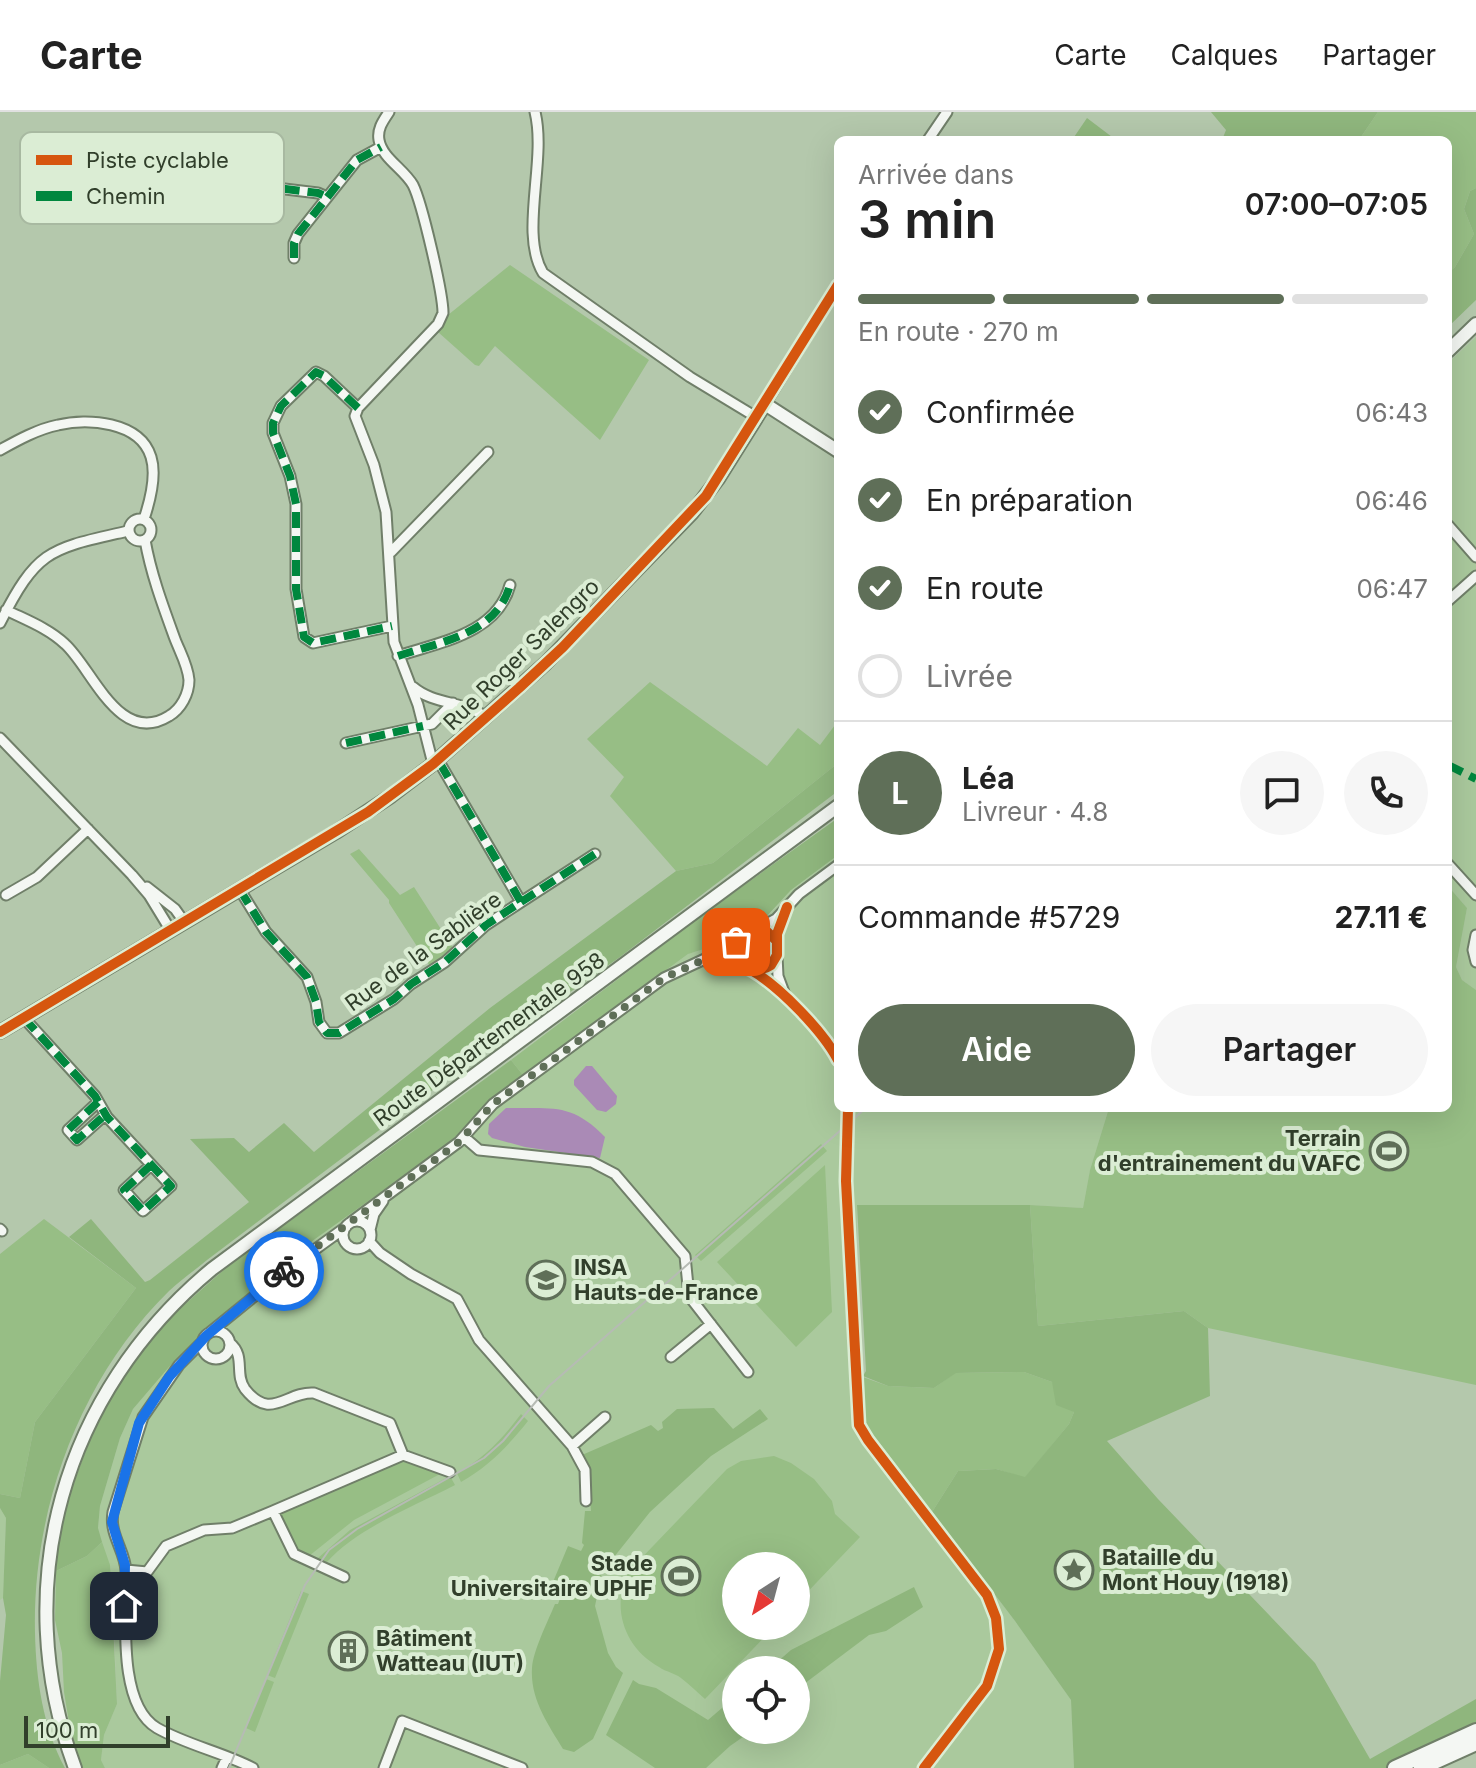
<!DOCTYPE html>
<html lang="fr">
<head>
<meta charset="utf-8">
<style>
	:root { --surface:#fff; --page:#f6f6f6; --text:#222; --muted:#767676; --line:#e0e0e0; --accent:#5f6f58 }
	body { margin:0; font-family:Inter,sans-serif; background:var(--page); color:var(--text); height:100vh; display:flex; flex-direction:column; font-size:30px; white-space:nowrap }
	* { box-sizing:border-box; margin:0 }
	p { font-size:26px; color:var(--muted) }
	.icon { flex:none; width:44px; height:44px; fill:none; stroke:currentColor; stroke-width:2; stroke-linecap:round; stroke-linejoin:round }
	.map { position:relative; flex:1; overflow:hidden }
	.drawer { position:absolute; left:834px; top:24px; width:618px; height:976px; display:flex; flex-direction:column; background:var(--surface); border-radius:12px; box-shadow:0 8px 32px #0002 }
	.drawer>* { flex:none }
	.needle { width:52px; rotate:216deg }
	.controls { position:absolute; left:722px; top:1440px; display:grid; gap:16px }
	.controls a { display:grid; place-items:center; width:88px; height:88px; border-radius:50%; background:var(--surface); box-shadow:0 8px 32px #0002; font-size:40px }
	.scale { position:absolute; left:24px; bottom:20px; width:146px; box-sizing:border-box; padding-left:8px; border:4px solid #313f2b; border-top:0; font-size:22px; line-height:28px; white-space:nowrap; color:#313f2b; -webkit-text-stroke:6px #dbedd4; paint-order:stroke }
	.pin { position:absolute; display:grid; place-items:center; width:68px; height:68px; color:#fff; margin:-34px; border-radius:16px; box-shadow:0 4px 12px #0006 }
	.courier { position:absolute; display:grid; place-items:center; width:80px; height:80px; margin:-40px; border:6px solid #1a73e8; border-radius:50%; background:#fff; color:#222; box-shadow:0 2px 10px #0007 }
	.summary em { font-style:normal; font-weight:600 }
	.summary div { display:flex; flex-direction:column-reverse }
	.summary { display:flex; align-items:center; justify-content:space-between; height:136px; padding:0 24px }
	h1 { font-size:52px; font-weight:600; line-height:60px }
	.bar { display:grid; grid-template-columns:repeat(4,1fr); gap:12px 8px; align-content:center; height:96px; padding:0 24px }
	.bar i { height:10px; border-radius:6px; background:var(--line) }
	.bar .active { background:var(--accent) }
	.bar p { grid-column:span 4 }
	.line { display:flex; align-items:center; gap:20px; padding:0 24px; border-top:2px solid var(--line) }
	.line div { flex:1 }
	.round { display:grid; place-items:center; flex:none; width:84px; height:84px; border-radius:42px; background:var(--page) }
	ol { padding:0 24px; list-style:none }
	li { display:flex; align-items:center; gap:24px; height:88px }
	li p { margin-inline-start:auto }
	li .icon { padding:8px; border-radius:50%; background:var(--accent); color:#fff; stroke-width:4 }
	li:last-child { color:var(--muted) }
	li i { width:44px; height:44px; border:4px solid var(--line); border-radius:50% }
	.cta { display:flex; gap:16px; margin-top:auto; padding:16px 24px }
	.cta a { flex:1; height:92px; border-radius:48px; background:var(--accent); color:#fff; font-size:32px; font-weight:600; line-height:92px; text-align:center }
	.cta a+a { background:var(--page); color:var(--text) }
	header { display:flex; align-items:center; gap:48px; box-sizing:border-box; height:112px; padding:0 40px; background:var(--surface); border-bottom:2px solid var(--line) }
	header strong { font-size:38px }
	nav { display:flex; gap:44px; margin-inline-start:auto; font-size:28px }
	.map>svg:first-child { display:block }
</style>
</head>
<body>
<header>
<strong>Carte</strong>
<nav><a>Carte</a><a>Calques</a><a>Partager</a></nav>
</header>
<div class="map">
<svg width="1476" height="1656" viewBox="0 0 1476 1656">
	<rect width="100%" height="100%" fill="#b4c8ac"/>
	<path fill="#aac99d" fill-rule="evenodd" d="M1476,225v653l-14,-10 -6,-13 11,-59 -19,-22v-523z
		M838,743v253h271l-19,62 -7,38 -53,-3h-173v154l6,55 6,15 146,192 56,79 3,68h-969l-4,-8 3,-25 13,-31 -4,-99 -15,-77 2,-22 20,-68 13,-29 36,-42 44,-43 102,-85 157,-118 14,-18 202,-149 31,-10 10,-6 6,-9 33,-13 23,-26zM736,1454h60v60h-60zM736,1558h60v60h-60z
		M0,1396l6,10 -3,80 -3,2z"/>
	<path fill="#97be85" d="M1378,0h98v76l-6,3 -6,18 10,25 -19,33 -7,6v-133h-89z
		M510,153l139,95 -49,80 -105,-94 -16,20 -4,-1 -37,-33 10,-17z
		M650,570l117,84 31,-38 22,17 18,-24v42l-125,100 -37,8 -66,-75 14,-19 -37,-38z
		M359,737l41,46 14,-8 39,61 -22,20 -42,-65v-3l-39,-46z
		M1448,774l19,22 -11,59 6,13 14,10v395l-268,-57 -24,-17 -146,15 -8,-121 53,3 7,-38 19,-62h339z
		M708,799l13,13 10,-1 4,6c-11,16 -28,19 -47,25l-165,121 -12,-15z
		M740 838a16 16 0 1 1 32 0a16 16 0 1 1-32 0Z
		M821,1032l6,7 -126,110 -6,-6z
		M825,1053l7,147 -36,35 -79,-85z
		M44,1107l92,69 -101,134 -15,76 -20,-4v-240z
		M1024,1260l28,10 22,30 -5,12 -44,54 -29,-9 -38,2 -26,41 -63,-83 -4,-8 -5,-45 28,10 46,2 21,-15z
		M521,1302l7,7c-20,25 -39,45 -67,61l-4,-9c27,-14 46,-35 64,-59z
		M774,1344l17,7 23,16 18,22 3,13 25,23 -64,67v-38h-60v60h39l-70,73c-8,-7 -15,-14 -24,-21 -6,-5 -15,-6 -22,-11 -36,-20 -49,-62 -29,-97l97,-101 14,-8z
		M401,1349l39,13 -86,46 -45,36 -9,-2 -22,-40z
		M450,1364l5,9c-40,21 -98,43 -128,77l-9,-4 32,-28z
		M102,1430l8,23 7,139 -13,31 -3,25 4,8h-23l-9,-21 -9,-55 -2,-39 -7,-33 1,-49 31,-15z
		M301,1479l8,3 -34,84 -8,-3z
		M266,1567l8,3 -19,50 -9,-4z
		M28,1642l21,14h-49v-3z"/>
	<path fill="#8fb67d" d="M1211,0h167l-19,28h-137l4,-10z
		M1087,6l29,22h-44z
		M1476,76v112l-28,27v-54l7,-6 19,-33 -10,-25 6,-18z
		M838,651v28l-218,166 -165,116 -248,187c-12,10 -26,20 -38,31 -89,87 -137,218 -134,342 1,46 8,95 30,135h-16l-21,-14 -28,11v-84l6,-66 -3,-17 3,-80 -6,-10v-14l20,4 15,-76 101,-134 -67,-51 22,-18 54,63 5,-2 99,-78 -59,-63 44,-1 15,14 35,-29 30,29 176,-144 186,-137 37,-8z
		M838,706v37l-47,35 -24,26 -32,13 -4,-6 -10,1 -13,-13z
		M511,948l12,15 -37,28 -14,18 -28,26 -129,92 -102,85 -44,43 -36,42 -13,29 -20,68 -2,22 4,14 -15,14 -31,15 1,-20 11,-52 26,-71 29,-51 33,-47 72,-64z
		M857,1093h173l8,121 146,-15 24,17 2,68 -103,45 51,58 157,164 55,96 106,-60v27l-90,42h-312l-3,-68 -56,-79 -83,-109 26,-41 38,-2 29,8 44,-53 5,-12 -18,-7 -4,-23 -28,-10 -68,1 -22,15 -46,-2 -25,-10 3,-5z
		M714,1296l19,21 27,-20 8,10 -57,37 -61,56 -48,60 -7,34 13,47 8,14 7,6 -30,66 -19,13 -11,-3c-15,-25 -33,-50 -31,-81 1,-17 16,-47 23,-64h3l6,-16 -11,-6 15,-36 13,5 3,-6 -2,-2 3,-32h6l-3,-41 -6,-15 69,-30 7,6 5,-3 -1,-6 15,-13z
		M914,1475l9,20 -37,24 -17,4 -73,55v-20h-28l23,-20z
		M633,1568l6,4 17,4 52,32 28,-24v34h17l-23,16 -24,22h-51l-49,-33z"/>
	<path fill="#aa8ab6" d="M586,954h6l25,30 -1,8 -10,8 -9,-2 -23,-25v-5z
		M506,996c46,1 65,-6 99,29l-5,21 -75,-11 -33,-9 -4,-4 1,-10z"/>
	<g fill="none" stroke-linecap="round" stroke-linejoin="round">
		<g stroke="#707f69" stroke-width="13">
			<path id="street" d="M389,0c-6,9 -12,17 -10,28 3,18 25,29 34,45 9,18 30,108 30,128l-5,11 -80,84 -3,8 19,49 12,47 8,130 24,63 15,59
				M535,0c12,49 -16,121 8,161l147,104 66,40
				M928,28l19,-28
				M210,60l28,3 -4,25 -27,-3z
				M236,71l82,10 9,4
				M294,146v-15l4,-9 59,-74 24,-13
				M765,292l73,-119
				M358,296l-34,-32 -8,-4 -35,34 -8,17v10l17,43 6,28v85l8,48 9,6 79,-17
				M0,338c18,-10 38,-21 58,-25 29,-7 82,-4 93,32 6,19 -1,44 -7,62
				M129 418a11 11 0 1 1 22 0a11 11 0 1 1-22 0Z
				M1448,413l28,32
				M391,440l97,-100
				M1448,489l28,-25
				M6,498c20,10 42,18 59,34 27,24 54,103 104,72 12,-7 20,-22 20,-36 -1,-14 -9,-28 -14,-41 -12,-33 -24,-65 -30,-99
				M0,511c38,-75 50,-74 128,-92
				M398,544c42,-14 99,-22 112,-71
				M413,575c21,18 51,14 73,30
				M0,626l132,137 17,20 22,36
				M346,631l86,-19 21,-21
				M1448,752l28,31
				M147,775l28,22 10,14
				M240,778l26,42 41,45 9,25 3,20 8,11h12l55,-34 17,-15 34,-22 41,-37 35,-23 -83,-142
				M6,783l31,-18 51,-48
				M521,790l74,-48
				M759,816l17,-9 23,-25 39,-29
				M1476,823l-3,15 3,12
				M776,828l-11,-10h-17l-12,12c-4,23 15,36 35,23l6,-10v-21l10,-27
				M777,844l1,20 7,19
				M705,849h23l14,5
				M752,859c28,15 71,60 86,89
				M24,906l71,78 12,21 64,69 -28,25 -19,-21 27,-25
				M98,990l-30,28 9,10 28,-25
				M848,996l-2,73 13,244 9,15 119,155 9,23 3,31 -12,37 -63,82
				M464,1025l15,13 113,12 23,12 70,82 4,40 59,76
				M343 1123a14 14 0 1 1 28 0a14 14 0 1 1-28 0Z
				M351,1110l108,-80 34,-38 171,-126 58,-27 15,-12
				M0,1117l2,2
				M370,1118l4,-16 9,-13
				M369,1129l11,12 31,21 46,25 22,41 93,106 33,-29
				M202 1233a14 14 0 1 1 28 0a14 14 0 1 1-28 0Z
				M209,1221l75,-61 62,-45
				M203,1229l-24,24 -36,52 -30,95c-4,23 12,38 13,59 1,40 -10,133 31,157 30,17 65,24 96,40
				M230,1231c16,13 4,31 15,46 26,33 41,2 69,4l76,30 13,32
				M671,1245l40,-33
				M572,1334l13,24 1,31
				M273,1399l130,-56 47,17
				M126,1458l21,2 19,-26 38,-16 28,-2 41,-17 21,43 50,23
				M222,1656l5,-11
				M384,1656l18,-47 120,47"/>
		</g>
		<g stroke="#707f69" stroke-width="16">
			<path id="secondary" d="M1448,239l28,-27
				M0,920l336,-200 55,-36 42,-32 113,-101 146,-150 26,-34 47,-75 73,47
				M75,1656c-68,-183 -12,-375 137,-499l626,-463"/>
		</g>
		<g stroke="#707f69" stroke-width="18">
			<path id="primary" d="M1395,1656l81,-37
				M1421,1656l55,-25"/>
		</g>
		<use href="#street" stroke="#f4f7f3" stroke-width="9"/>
		<use href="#secondary" stroke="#f4f7f3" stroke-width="12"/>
		<use href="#primary" stroke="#f4f7f3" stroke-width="14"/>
		<path stroke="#b6bbb4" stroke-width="2" d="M229,1656l76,-183 24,-35 28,-21 127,-71 19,-17 46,-55 317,-278"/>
		<path stroke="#00873e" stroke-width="8" stroke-dasharray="16 8" stroke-linecap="butt" d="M210,60l28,3 -4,25 -27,-3z
			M236,71l82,10 9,4
			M294,146v-15l4,-9 59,-74 24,-13
			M358,296l-34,-32 -8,-4 -35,34 -8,17v10l17,43 6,28v85l8,48 9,6 79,-17
			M398,544c42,-14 99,-22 112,-71
			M346,631l77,-17
			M1448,653l28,14
			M240,778l26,42 41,45 9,25 3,20 8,11h12l55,-34 17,-15 34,-22 41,-37 35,-23 -83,-142
			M521,790l74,-48
			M24,906l71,78 12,21 64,69 -28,25 -19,-21 27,-25
			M98,990l-30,28 9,10 28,-25"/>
		<g stroke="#dbedd4" stroke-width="15">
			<path id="cycleway" d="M776,828l-11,-10h-17l-12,12c-4,23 15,36 35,23l6,-10v-21l10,-27
				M751,858c28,16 72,61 87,90
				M0,920l368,-220 65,-48 86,-76 44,-41 143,-151 132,-211
				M848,996l-2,73 13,244 9,15 119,155 9,23 3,31 -12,37 -63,82"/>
		</g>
		<use href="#cycleway" stroke="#d6560f" stroke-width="10"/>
	</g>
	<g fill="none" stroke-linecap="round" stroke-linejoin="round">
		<path stroke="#5f6f58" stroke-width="8" stroke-dasharray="0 14.4" d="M284,1159l175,-129 34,-38 171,-126 58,-27 15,-12 -1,3"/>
		<path stroke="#1a73e8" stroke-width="10" d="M124,1494l1,-41 -13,-43 27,-99 30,-46 37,-41 78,-65"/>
	</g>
	<defs>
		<g id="stadium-ring" transform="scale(2)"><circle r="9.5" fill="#dbedd4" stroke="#5f6f58" stroke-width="1.5"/><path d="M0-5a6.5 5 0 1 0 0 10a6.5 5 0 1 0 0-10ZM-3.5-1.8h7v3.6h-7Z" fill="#5f6f58"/></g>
		<g id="university-ring" transform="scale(2)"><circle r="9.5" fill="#dbedd4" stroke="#5f6f58" stroke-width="1.5"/><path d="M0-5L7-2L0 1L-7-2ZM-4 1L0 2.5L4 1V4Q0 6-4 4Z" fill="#5f6f58"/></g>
		<g id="sight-ring" transform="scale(2)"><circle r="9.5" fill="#dbedd4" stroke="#5f6f58" stroke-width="1.5"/><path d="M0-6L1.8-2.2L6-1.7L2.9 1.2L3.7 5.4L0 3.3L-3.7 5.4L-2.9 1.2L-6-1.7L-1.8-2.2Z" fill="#5f6f58"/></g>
		<g id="building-ring" transform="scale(2)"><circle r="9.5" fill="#dbedd4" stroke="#5f6f58" stroke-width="1.5"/><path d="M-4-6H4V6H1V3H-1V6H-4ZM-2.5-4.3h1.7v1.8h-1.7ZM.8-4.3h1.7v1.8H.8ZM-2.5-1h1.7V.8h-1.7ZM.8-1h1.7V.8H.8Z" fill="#5f6f58"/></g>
	</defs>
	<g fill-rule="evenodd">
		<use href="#stadium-ring" x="1389" y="1039"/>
		<use href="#university-ring" x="546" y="1168"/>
		<use href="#sight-ring" x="1074" y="1458"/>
		<use href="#stadium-ring" x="681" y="1464"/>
		<use href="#building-ring" x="348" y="1539"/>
	</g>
	<g text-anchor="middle" stroke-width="8" stroke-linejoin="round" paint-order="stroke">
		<g font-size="22" fill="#313f2b" stroke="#dbedd4">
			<text transform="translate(521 542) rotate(-44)" y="8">Rue Roger Salengro</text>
			<text transform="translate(423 839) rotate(-36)" y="8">Rue de la Sablière</text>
			<text transform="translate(489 927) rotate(-36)" y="8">Route Départementale 958</text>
		</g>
		<g font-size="22" font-weight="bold" fill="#313f2b" stroke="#dbedd4" text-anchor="start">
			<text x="1361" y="1034" text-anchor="end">Terrain<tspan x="1361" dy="25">d'entrainement du VAFC</tspan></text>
			<text x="574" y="1163">INSA<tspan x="574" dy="25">Hauts-de-France</tspan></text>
			<text x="1102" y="1453">Bataille du<tspan x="1102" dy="25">Mont Houy (1918)</tspan></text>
			<text x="653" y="1459" text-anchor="end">Stade<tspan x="653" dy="25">Universitaire UPHF</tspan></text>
			<text x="376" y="1534">Bâtiment<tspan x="376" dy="25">Watteau (IUT)</tspan></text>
		</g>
	</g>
	<rect x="20" y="20" width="264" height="92" rx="12" fill="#dbedd4" stroke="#a8b9a1" stroke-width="2"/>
	<rect x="36" y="43" width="36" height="10" fill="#d6560f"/>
	<rect x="36" y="79" width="36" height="10" fill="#00873e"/>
	<g font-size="22" fill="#313f2b">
		<text x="86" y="56">Piste cyclable</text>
		<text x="86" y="92">Chemin</text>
	</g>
</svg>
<div class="controls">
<a><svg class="needle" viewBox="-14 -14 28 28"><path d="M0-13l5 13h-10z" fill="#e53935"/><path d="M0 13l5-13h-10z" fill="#767676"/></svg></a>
<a><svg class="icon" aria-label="locate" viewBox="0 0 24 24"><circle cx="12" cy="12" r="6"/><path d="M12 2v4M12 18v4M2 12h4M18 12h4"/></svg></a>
</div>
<div class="scale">100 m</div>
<div class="pin" style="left:736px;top:830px;background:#ea580c"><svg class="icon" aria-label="bag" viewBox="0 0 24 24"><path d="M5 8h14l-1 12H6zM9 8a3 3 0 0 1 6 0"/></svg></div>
<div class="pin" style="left:124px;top:1494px;background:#1f2937"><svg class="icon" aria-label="home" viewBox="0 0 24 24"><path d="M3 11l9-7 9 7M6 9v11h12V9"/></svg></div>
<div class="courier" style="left:284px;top:1159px"><svg class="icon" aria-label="bike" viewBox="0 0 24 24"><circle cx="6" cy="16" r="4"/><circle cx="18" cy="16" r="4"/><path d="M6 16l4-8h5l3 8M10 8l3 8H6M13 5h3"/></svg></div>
<section class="drawer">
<div class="summary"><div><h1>3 min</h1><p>Arrivée dans</p></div><em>07:00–07:05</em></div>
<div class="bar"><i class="active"></i><i class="active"></i><i class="active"></i><i></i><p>En route · 270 m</p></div>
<ol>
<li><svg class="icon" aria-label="check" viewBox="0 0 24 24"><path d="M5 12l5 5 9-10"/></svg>Confirmée<p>06:43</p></li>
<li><svg class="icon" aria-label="check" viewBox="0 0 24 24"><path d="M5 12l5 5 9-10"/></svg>En préparation<p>06:46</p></li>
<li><svg class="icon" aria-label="check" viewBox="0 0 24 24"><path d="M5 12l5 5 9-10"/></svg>En route<p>06:47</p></li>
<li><i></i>Livrée</li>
</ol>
<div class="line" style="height:144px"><b class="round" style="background:var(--accent);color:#fff">L</b><div><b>Léa</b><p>Livreur · 4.8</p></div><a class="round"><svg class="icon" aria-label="chat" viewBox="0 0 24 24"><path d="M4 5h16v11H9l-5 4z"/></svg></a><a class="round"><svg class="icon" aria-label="phone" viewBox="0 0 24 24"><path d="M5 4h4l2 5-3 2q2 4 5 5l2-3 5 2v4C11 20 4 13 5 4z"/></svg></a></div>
<div class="line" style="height:104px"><div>Commande #5729</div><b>27.11 €</b></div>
<div class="cta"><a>Aide</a><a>Partager</a></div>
</section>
</div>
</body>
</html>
